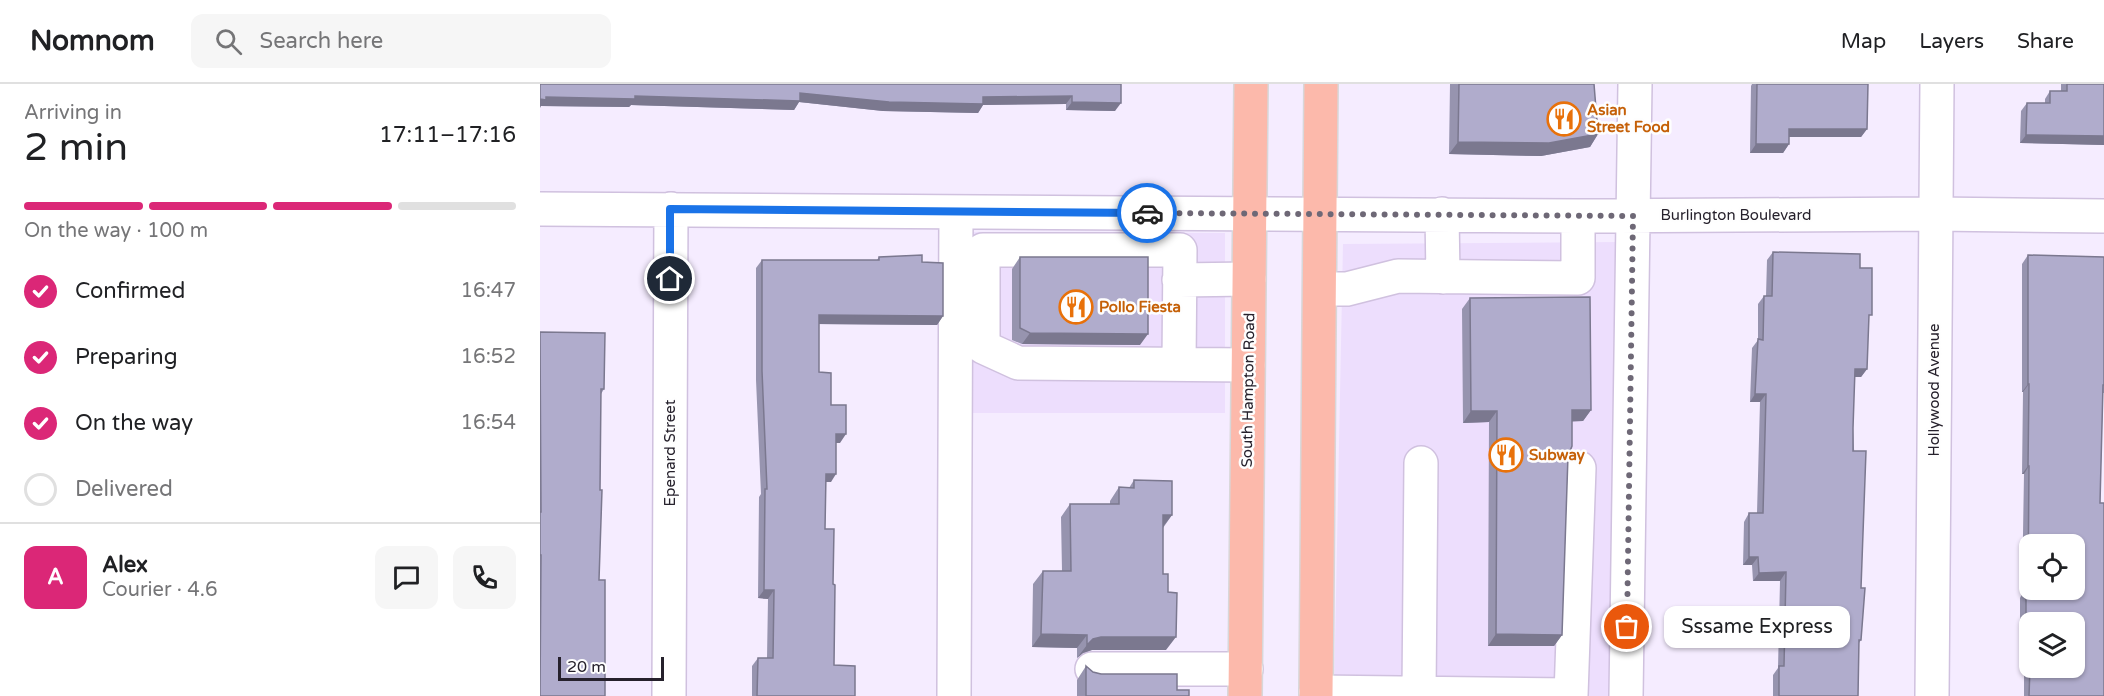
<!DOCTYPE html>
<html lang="en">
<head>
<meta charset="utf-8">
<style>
	:root { --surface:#fff; --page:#f6f6f6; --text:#202124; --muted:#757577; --line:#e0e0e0; --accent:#db2777 }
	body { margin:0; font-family:"Varela Round",sans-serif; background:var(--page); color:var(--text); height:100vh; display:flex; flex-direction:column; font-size:22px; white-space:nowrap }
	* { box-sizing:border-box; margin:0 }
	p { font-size:20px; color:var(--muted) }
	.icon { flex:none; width:33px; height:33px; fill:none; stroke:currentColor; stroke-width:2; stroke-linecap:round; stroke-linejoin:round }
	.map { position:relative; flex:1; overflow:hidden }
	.panel { display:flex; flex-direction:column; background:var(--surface); width:540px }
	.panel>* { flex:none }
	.controls { position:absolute; left:1479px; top:450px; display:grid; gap:12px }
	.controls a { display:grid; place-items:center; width:66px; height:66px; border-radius:12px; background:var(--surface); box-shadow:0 2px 4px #0004; font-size:30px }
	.scale { position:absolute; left:18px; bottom:15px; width:106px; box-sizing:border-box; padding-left:6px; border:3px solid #26212c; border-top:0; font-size:16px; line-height:21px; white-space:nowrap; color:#26212c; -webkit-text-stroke:4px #fefefe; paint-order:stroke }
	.pin { position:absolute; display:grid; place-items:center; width:51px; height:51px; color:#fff; margin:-26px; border:3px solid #fff; border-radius:50%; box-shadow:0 2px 6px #0007 }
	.courier { position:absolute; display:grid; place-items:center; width:60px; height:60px; margin:-30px; border:4px solid #1a73e8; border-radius:50%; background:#fff; color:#222; box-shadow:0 2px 8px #0007 }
	.bubble { position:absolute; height:42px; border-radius:12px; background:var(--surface); box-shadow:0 2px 4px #0004; font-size:20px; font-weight:600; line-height:42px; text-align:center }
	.summary em { font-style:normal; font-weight:600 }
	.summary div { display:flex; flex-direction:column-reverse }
	.summary { display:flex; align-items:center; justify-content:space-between; height:102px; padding:0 24px }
	h1 { font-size:39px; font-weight:600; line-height:45px }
	.bar { display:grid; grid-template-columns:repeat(4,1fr); gap:9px 6px; align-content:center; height:72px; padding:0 24px }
	.bar i { height:8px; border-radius:4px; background:var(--line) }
	.bar .on { background:var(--accent) }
	.bar p { grid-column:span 4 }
	.line { display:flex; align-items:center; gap:15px; padding:0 24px; border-top:2px solid var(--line) }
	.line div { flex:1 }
	.round { display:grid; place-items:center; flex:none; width:63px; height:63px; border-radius:12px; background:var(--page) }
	ol { padding:0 24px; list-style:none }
	li { display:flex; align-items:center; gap:18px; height:66px }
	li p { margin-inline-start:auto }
	li .icon { padding:6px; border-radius:50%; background:var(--accent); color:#fff; stroke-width:4 }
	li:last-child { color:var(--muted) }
	li i { width:33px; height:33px; border:3px solid var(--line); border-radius:50% }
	header { display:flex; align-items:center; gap:36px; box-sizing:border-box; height:84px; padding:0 30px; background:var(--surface); border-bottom:2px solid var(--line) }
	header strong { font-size:28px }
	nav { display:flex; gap:33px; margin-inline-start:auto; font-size:21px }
	.search { width:420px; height:54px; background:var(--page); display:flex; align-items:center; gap:15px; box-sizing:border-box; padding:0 21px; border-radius:12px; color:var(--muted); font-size:22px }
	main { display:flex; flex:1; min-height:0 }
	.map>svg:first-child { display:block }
</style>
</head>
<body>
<header>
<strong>Nomnom</strong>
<div class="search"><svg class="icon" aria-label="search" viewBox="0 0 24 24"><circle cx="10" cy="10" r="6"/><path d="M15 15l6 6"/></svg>Search here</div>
<nav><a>Map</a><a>Layers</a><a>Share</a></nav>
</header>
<main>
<section class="panel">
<div class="summary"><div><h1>2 min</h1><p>Arriving in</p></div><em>17:11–17:16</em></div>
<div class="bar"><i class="on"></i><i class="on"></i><i class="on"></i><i></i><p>On the way · 100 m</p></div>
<ol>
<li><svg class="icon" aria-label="check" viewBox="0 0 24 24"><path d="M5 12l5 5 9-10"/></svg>Confirmed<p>16:47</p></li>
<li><svg class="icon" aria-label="check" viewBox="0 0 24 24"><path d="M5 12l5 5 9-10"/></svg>Preparing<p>16:52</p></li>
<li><svg class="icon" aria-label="check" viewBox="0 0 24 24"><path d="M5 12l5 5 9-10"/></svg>On the way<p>16:54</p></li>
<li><i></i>Delivered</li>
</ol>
<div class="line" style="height:108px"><b class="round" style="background:var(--accent);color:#fff">A</b><div><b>Alex</b><p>Courier · 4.6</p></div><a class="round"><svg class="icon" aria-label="chat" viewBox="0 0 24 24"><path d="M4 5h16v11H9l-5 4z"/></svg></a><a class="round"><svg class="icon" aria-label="phone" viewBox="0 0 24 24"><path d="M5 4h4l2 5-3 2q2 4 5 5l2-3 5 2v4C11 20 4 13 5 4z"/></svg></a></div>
</section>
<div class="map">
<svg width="1564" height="612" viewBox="0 0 1564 612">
	<rect width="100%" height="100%" fill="#f5ecff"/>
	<path fill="#eddefd" d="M408,148l277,1v180h-278z
		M1079,158l-5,454h-280l9,-452z"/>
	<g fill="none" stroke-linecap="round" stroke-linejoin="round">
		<g stroke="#d0c1df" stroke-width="36">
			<path id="minor" d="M0,125l1038,7 357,-2 169,2
				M902,130l1,63
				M639,196l70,-1
				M780,205h27l51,-13 180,2v-62
				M639,280l1,-114h-197v97l35,16 230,2
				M552,585h154
				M776,608l255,3 8,-227
				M879,609l2,-230
				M129,612l2,-487
				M414,612l2,-484
				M1086,612l9,-612
				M1392,612l5,-612"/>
		</g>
		<g stroke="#d8d7d9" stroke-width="36">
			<path id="major" d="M705,612l6,-612
				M776,612l5,-612"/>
		</g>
		<use href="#minor" stroke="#fff" stroke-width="33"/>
		<use href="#major" stroke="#fcb9ab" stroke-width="33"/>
	</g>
	<path fill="#9794af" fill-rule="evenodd" d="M0,0h581l-6,27 -49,-1v-6l-83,1 -5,8 -95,-2 -84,-9 -5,8 -163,-5 -2,2 -88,-1z
		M910,0h144l4,50 -8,13 -49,9 -92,-2z
		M1212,0h116l-1,45 -6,8h-72v7l-6,9h-33l1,-67z
		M1521,0h43v61l-84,-2 1,-32 6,-8h18v-4l5,-8h11z
		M1233,168l87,16 8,52 -1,49 -6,8h-7l-1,51 8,160v52l-2,3 -1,53h-85v-21l5,-7 2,-87h-27l-1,-16h-9l1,-43 5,-9h8l3,-111h-10l2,-54 6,-8v-36l6,-8h2l1,-36z
		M1488,171l76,2v136h-1l-3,110 4,193h-80v-66h-4v-32l2,-4 2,-120h-2l1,-82h-1v-128zM1490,538h44l-44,46z
		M339,173l43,5 21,54 -6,9 -118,-1v48l12,33 9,38h-4l-5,39h-5l-1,47 8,55 1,81 21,31h-103v-30l6,-8h9l1,-59 -10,-1 1,-101 2,-3 -5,-114v-112l6,-8h115z
		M480,173l120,88 -118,-1 -10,-4v-71z
		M930,214l121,112 -8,11h-11l-4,35 -6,179 -8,11h-66l1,-224 -26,1 -1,-114z
		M0,248l64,57 -3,5 -2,186 -59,116z
		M594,396l38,35 -9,13v46l3,76h-74l-9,3 -6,5v-10l-45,-1 1,-63 10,-13h19l-1,-54 9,-13h40v-3l9,-14 10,1z
		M546,582l7,6 84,18 12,6h-112v-16z"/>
	<path fill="#7b788f" d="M260,9l183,4 89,-1 -6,8 -83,1 -5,8 -95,-2 -84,-9 -5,8 -163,-5 -2,2 -88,-1 -1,2v-9l6,-2z
		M532,18l49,1 -6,8 -49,-1z
		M1249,45h78l-6,8h-78z
		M1058,50l-8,13 -49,9 -92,-2 9,-12z
		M1486,51l78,1v9l-84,-2z
		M1216,60h33l-6,9h-33z
		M279,231l124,1 -6,9 -124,-1z
		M490,249l118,1 -8,11 -118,-1z
		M1315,285h12l-6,8h-12z
		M1488,300h1l-6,8h-1z
		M1215,310h11l-6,8h-10z
		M1032,326h19l-8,11 -19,1z
		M931,327h26l-8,11 -26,1z
		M296,350h10l-6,9h-9z
		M1488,382h1l-5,8h-2z
		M286,390h10l-5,8h-11z
		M623,431h9l-10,13z
		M1209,473h9l-6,8h-9z
		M1246,488l-6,9h-27l6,-8z
		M224,506h10l-6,9 -10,-1z
		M1486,538h4l-6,8h-4z
		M501,550l46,1 -10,13 -45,-1z
		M956,550l66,1 -8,11h-66z
		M561,553h75l-10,13h-74l-9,3 -6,5 10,-13 6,-6z"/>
	<path fill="#b0accc" stroke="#7b788f" stroke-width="1.5" fill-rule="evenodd" d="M0,0h581v19l-49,-1v-6l-89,1v7l-94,-2 -89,-9v8l-165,-5v3l-89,-2v3l-6,-1z
		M919,0h135l4,50 -49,9 -91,-1z
		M1217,0h111l-1,45h-78v15h-33z
		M1527,0h37v52l-78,-1 1,-32h23v-12h17z
		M1233,168l87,2v14h12v47h-3l-2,54h-12l-2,59v23h13l-5,137h4l-4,52h-2l-1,56h-79v-30h5l2,-94 -27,1 -1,-16h-9v-44h14l3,-119h-11l3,-55 5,1 1,-44h8z
		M382,171v7l21,1v53l-124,-1v57l12,1v32h15v29h-10v40h-10l-1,55h9l-1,55 2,1 -1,80 21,1v30h-98l1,-38h15l1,-68h-10l1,-101h2l-5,-118v-111h117v-3z
		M1488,171l76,2v128h-1l-3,118h4v193h-75l1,-28h44v-46h-48v-33h2l1,-123h-1l1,-82h-1zM1490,460h44v46h-44z
		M480,173h128v77l-118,-1 -10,-5z
		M1050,213l1,113h-19v36l-4,10 -6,179 -66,-1 1,-223h-26l-1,-113z
		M0,248l65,1 -1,56h-3l-1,101h2l-3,90h6v116h-65l1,-141h-1v-43h1z
		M594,396l38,1v34h-9v59h5v18l9,1 -1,44h-75l-8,2 -6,6v-10l-46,-1 2,-63h28l-1,-67h49v-17l15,1z
		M546,582l7,6 8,2h76v16h12v6h-103z"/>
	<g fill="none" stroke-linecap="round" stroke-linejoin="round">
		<path stroke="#6e6876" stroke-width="6" stroke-dasharray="0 10.8" d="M607,129l486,3 -6,411"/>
		<path stroke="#1a73e8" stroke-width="8" d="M130,195v-70l477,4"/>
	</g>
	<defs>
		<g id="restaurant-ring" transform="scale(1.725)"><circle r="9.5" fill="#fefefe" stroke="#e8710a" stroke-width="1.5"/><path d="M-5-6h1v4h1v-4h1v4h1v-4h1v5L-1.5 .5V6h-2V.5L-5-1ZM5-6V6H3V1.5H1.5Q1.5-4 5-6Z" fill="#e8710a"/></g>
	</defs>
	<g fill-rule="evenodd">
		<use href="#restaurant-ring" x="1024" y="35"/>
		<use href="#restaurant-ring" x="536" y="223"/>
		<use href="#restaurant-ring" x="966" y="371"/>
	</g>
	<g text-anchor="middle" stroke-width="5" stroke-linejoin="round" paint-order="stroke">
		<g font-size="15" font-weight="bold" fill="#c56008" stroke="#fefefe" text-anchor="start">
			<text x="1047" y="31">Asian<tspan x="1047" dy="17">Street Food</tspan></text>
			<text x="559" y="228">Pollo Fiesta</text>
			<text x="989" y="376">Subway</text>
		</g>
		<g font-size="15" fill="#26212c" stroke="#fefefe">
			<text x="1196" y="136">Burlington Boulevard</text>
			<text transform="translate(708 306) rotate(-89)" y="5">South Hampton Road</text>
			<text transform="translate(1394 306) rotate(-90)" y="5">Hollywood Avenue</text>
			<text transform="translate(130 369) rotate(-90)" y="5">Epenard Street</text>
		</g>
	</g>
</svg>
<div class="controls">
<a><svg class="icon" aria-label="locate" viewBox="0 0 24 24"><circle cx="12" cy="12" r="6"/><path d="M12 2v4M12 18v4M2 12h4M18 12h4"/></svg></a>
<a><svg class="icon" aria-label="layers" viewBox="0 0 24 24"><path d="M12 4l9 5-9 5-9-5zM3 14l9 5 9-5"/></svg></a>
</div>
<div class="scale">20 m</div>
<div class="pin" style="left:1087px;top:543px;background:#ea580c"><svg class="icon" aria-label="bag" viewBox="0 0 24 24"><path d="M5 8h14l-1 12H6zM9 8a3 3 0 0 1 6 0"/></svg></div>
<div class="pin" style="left:130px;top:195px;background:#1f2937"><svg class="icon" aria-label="home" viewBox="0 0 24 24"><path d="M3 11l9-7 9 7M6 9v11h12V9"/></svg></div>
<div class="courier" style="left:607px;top:129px"><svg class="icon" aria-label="car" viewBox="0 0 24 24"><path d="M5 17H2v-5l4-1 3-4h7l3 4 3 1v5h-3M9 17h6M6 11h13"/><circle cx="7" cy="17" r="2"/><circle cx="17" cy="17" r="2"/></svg></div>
<div class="bubble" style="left:1124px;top:522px;width:186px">Sssame Express</div>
</div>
</main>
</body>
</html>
